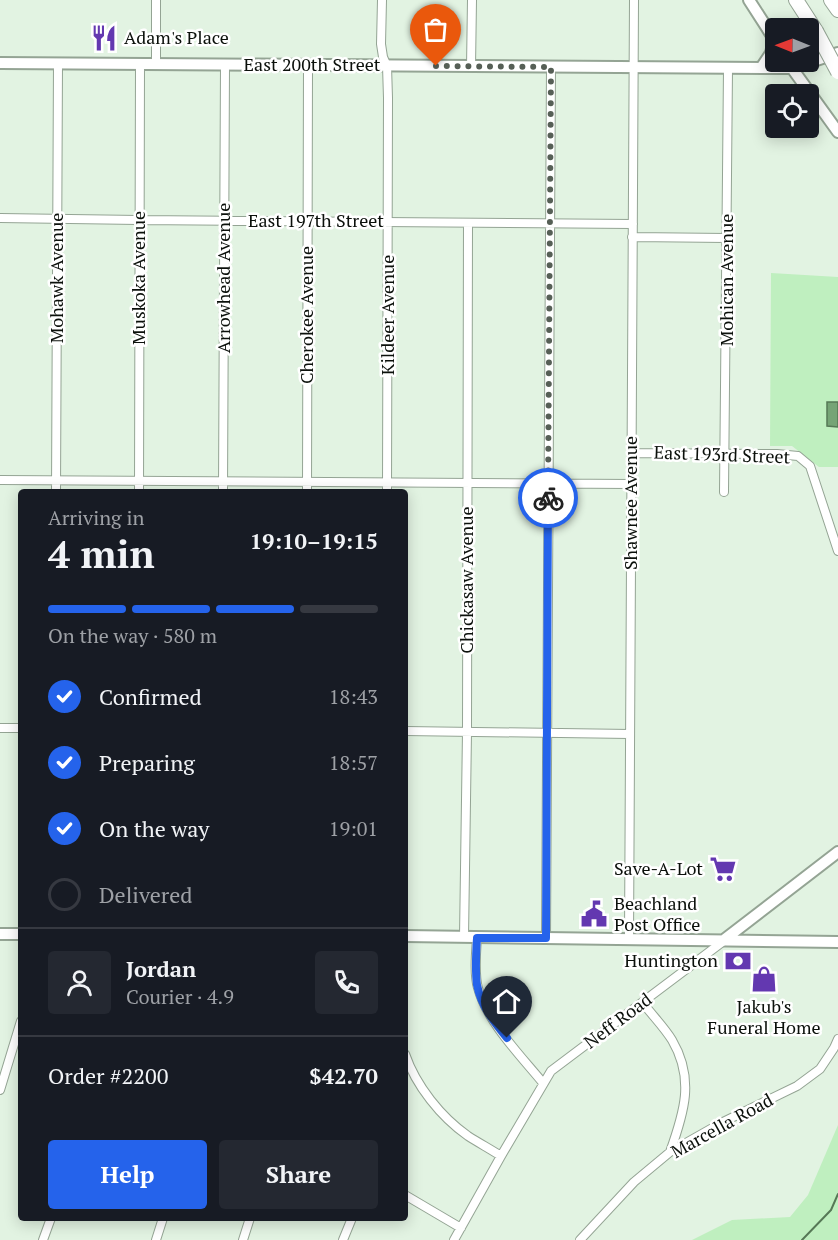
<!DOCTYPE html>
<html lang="en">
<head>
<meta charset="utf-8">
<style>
	:root { --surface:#171b24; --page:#242831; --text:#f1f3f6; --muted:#9ea1a6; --line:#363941; --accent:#2563eb }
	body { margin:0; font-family:"PT Serif",serif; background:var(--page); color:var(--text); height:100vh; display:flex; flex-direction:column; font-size:22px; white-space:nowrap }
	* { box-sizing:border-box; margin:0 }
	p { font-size:20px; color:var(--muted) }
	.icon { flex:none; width:33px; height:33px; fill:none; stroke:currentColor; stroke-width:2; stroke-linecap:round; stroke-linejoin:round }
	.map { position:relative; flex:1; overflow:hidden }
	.details { position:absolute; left:18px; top:489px; width:390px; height:732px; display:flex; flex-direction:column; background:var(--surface); border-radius:6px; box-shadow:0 3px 15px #0003 }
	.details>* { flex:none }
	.needle { width:39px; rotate:271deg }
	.fabs { position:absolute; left:765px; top:18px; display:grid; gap:12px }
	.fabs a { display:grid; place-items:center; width:54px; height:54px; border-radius:6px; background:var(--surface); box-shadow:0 3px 15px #0003; font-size:30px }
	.pin { position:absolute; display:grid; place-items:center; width:51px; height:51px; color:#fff; margin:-62px -26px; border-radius:50% 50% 50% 0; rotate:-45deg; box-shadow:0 0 6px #0007 }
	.pin .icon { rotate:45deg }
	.courier { position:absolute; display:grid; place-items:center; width:60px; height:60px; margin:-30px; border:4px solid #2563eb; border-radius:50%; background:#fff; color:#222; box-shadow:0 2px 8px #0007 }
	.headline em { font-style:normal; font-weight:700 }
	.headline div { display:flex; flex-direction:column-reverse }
	.headline { display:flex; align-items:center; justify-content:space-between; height:102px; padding:0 30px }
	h1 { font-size:39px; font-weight:700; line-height:45px }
	.bar { display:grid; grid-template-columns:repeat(4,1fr); gap:9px 6px; align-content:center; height:72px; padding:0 30px }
	.bar i { height:8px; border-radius:4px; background:var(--line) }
	.bar .selected { background:var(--accent) }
	.bar p { grid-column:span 4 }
	.line { display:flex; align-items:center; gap:15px; padding:0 30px; border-top:2px solid var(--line) }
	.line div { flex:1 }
	.round { display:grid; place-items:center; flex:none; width:63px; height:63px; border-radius:6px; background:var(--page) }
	ol { padding:0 30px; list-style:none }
	li { display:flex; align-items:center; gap:18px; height:66px }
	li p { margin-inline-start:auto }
	li .icon { padding:6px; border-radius:50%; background:var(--accent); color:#fff; stroke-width:4 }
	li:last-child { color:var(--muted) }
	li i { width:33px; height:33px; border:3px solid var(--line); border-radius:50% }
	.primary-button { display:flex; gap:12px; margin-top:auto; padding:12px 30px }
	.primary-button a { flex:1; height:69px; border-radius:6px; background:var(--accent); color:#fff; font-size:24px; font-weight:700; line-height:69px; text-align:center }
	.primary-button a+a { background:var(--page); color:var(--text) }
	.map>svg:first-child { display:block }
</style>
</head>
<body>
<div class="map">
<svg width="838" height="1240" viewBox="0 0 838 1240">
	<rect width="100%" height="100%" fill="#e2f3e2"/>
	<path fill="#bfefbf" d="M771,273l67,4v190h-19l-27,-21h-22z
		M838,1125v115h-146l40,-20 58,-3 18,-22z"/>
	<path fill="#76a476" stroke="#567856" stroke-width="1.5" d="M827,402h11v25l-11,-1z"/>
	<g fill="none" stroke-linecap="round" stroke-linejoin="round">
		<path stroke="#567856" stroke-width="2" d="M802,1240l29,-30 7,-16"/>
		<g stroke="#94a494" stroke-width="10">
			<path id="street" d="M382,0l-1,44 2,13 4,9 1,32 -1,394
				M156,64v-64
				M471,67l1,-67
				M0,218l139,2 494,4
				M632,237l95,1
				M632,453l145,1 21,2 12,10 28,85
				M0,480l632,4
				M56,492l2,-429
				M139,492l1,-428
				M223,492l2,-427
				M307,492l1,-427
				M724,492l4,-423
				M0,728h21
				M405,731l225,3
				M464,937l3,-205 1,-509
				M477,937c-1,16 -3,37 1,51 9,34 43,68 65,95
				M546,938l5,-871
				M629,939l5,-939
				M643,1003c9,12 21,24 29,37 23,39 12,73 -2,112
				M405,1054c11,32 36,63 63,82 11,7 22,13 33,20
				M0,1090l21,-69
				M405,1195l56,33
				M43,1240l8,-22
				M156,1240l7,-22
				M243,1240l7,-22
				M343,1240l9,-22
				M454,1240l47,-84 50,-85 174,-131
				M580,1240l54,-58 36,-30 53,-30 74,-36 23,-17 14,-21 4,-9"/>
		</g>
		<g stroke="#94a494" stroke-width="14">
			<path id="secondary" d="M749,0l27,42
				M0,63l783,5h9l46,-15
				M789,64l49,68
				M761,68l10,-15 3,-13
				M0,934h21
				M405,936l433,6
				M725,939l113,-87"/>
		</g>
		<g stroke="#94a494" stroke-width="16">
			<path id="highway" d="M796,0l20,31
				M831,0l7,10"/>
		</g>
		<use href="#street" stroke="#fff" stroke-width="8"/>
		<use href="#secondary" stroke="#fff" stroke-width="10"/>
		<use href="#highway" stroke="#fff" stroke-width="14"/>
		<g stroke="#94a494" stroke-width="16" stroke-linecap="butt">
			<path id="highway-bridge" d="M816,31l22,41"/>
		</g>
		<use href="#highway-bridge" stroke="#fff" stroke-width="14"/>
	</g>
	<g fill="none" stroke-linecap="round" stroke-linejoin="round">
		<path stroke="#565f56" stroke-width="6" stroke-dasharray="0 10.8" d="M436,66l115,1 -3,431"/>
		<path stroke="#2563eb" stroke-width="8" d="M507,1038c-13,-16 -26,-32 -30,-53 -2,-15 -1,-32 0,-47h69l2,-440"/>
	</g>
	<defs>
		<g id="restaurant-bare" transform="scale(2.07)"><path d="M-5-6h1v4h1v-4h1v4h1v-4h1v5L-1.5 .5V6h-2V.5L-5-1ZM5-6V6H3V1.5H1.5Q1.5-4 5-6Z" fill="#6338b0" stroke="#fff" stroke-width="2.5" paint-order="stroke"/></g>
		<g id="supermarket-bare" transform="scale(2.07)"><path d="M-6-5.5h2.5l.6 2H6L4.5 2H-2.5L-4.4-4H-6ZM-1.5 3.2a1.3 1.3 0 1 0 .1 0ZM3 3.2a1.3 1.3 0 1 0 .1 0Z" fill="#6338b0" stroke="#fff" stroke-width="2.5" paint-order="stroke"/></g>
		<g id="civic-bare" transform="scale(2.07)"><path d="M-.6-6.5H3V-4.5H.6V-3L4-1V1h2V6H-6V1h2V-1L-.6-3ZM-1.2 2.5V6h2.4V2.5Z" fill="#6338b0" stroke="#fff" stroke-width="2.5" paint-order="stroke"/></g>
		<g id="bank-bare" transform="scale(2.07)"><path d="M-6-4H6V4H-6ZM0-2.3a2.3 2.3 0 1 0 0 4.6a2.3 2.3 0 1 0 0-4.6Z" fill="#6338b0" stroke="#fff" stroke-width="2.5" paint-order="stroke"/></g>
		<g id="shop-bare" transform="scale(2.07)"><path d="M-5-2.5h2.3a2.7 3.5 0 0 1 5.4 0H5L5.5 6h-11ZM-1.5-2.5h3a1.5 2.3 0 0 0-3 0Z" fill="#6338b0" stroke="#fff" stroke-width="2.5" paint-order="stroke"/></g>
	</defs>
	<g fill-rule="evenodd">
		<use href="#restaurant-bare" x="104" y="38"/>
		<use href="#supermarket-bare" x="723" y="869"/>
		<use href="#civic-bare" x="594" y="914"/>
		<use href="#bank-bare" x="738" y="961"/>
		<use href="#shop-bare" x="764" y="979"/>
	</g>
	<g text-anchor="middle" stroke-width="5" stroke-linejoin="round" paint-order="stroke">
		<g font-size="18" fill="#0b100b" stroke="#fff" text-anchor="start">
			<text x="124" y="44">Adam's Place</text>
			<text x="703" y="875" text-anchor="end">Save-A-Lot</text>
			<text x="614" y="910">Beachland<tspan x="614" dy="21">Post Office</tspan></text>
			<text x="718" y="967" text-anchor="end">Huntington</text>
			<text x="764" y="1013" text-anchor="middle">Jakub's<tspan x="764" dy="21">Funeral Home</tspan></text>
		</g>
		<g font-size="18" fill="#0b100b" stroke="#fff">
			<text x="312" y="71">East 200th Street</text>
			<text x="316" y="227">East 197th Street</text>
			<text transform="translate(57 278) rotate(-90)" y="6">Mohawk Avenue</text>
			<text transform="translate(139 278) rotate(-90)" y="6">Muskoka Avenue</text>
			<text transform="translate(224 278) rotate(-90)" y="6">Arrowhead Avenue</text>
			<text transform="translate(727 280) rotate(-90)" y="6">Mohican Avenue</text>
			<text transform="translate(307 315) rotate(-90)" y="6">Cherokee Avenue</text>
			<text transform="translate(388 315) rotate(-90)" y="6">Kildeer Avenue</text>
			<text transform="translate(722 455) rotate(2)" y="6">East 193rd Street</text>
			<text transform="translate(631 503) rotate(-90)" y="6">Shawnee Avenue</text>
			<text transform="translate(467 580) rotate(-90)" y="6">Chickasaw Avenue</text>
			<text transform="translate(618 1021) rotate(-37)" y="6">Neff Road</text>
			<text transform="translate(722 1126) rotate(-29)" y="6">Marcella Road</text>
		</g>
	</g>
</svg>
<div class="fabs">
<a><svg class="needle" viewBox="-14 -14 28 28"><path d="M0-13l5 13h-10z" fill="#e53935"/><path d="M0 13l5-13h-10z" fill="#9ea1a6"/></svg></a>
<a><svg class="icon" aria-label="locate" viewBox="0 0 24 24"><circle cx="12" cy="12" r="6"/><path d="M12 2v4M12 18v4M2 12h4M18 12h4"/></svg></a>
</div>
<div class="pin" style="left:436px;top:66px;background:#ea580c"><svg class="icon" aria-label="bag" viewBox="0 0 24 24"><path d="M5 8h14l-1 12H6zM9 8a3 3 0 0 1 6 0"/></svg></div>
<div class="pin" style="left:507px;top:1038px;background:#1f2937"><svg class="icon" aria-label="home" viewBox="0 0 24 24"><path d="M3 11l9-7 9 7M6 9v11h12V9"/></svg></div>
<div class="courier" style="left:548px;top:498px"><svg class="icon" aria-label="bike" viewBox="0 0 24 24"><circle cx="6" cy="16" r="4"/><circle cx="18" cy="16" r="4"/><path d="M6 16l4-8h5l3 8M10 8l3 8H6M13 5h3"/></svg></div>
<section class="details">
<div class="headline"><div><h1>4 min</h1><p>Arriving in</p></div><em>19:10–19:15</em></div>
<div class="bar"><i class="selected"></i><i class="selected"></i><i class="selected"></i><i></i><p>On the way · 580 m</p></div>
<ol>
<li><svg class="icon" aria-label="check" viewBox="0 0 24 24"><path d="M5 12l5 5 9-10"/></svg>Confirmed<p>18:43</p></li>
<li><svg class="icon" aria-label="check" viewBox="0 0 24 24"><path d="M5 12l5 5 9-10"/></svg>Preparing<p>18:57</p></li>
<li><svg class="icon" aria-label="check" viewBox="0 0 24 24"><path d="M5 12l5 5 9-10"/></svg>On the way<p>19:01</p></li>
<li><i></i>Delivered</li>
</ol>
<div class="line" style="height:108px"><a class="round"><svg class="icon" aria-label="person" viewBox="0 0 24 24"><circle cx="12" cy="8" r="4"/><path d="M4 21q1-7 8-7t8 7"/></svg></a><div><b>Jordan</b><p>Courier · 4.9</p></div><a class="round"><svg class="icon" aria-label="phone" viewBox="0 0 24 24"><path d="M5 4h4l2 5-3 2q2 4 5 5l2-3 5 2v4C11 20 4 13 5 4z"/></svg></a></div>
<div class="line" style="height:78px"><div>Order #2200</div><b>$42.70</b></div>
<div class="primary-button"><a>Help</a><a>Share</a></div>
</section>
</div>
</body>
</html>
